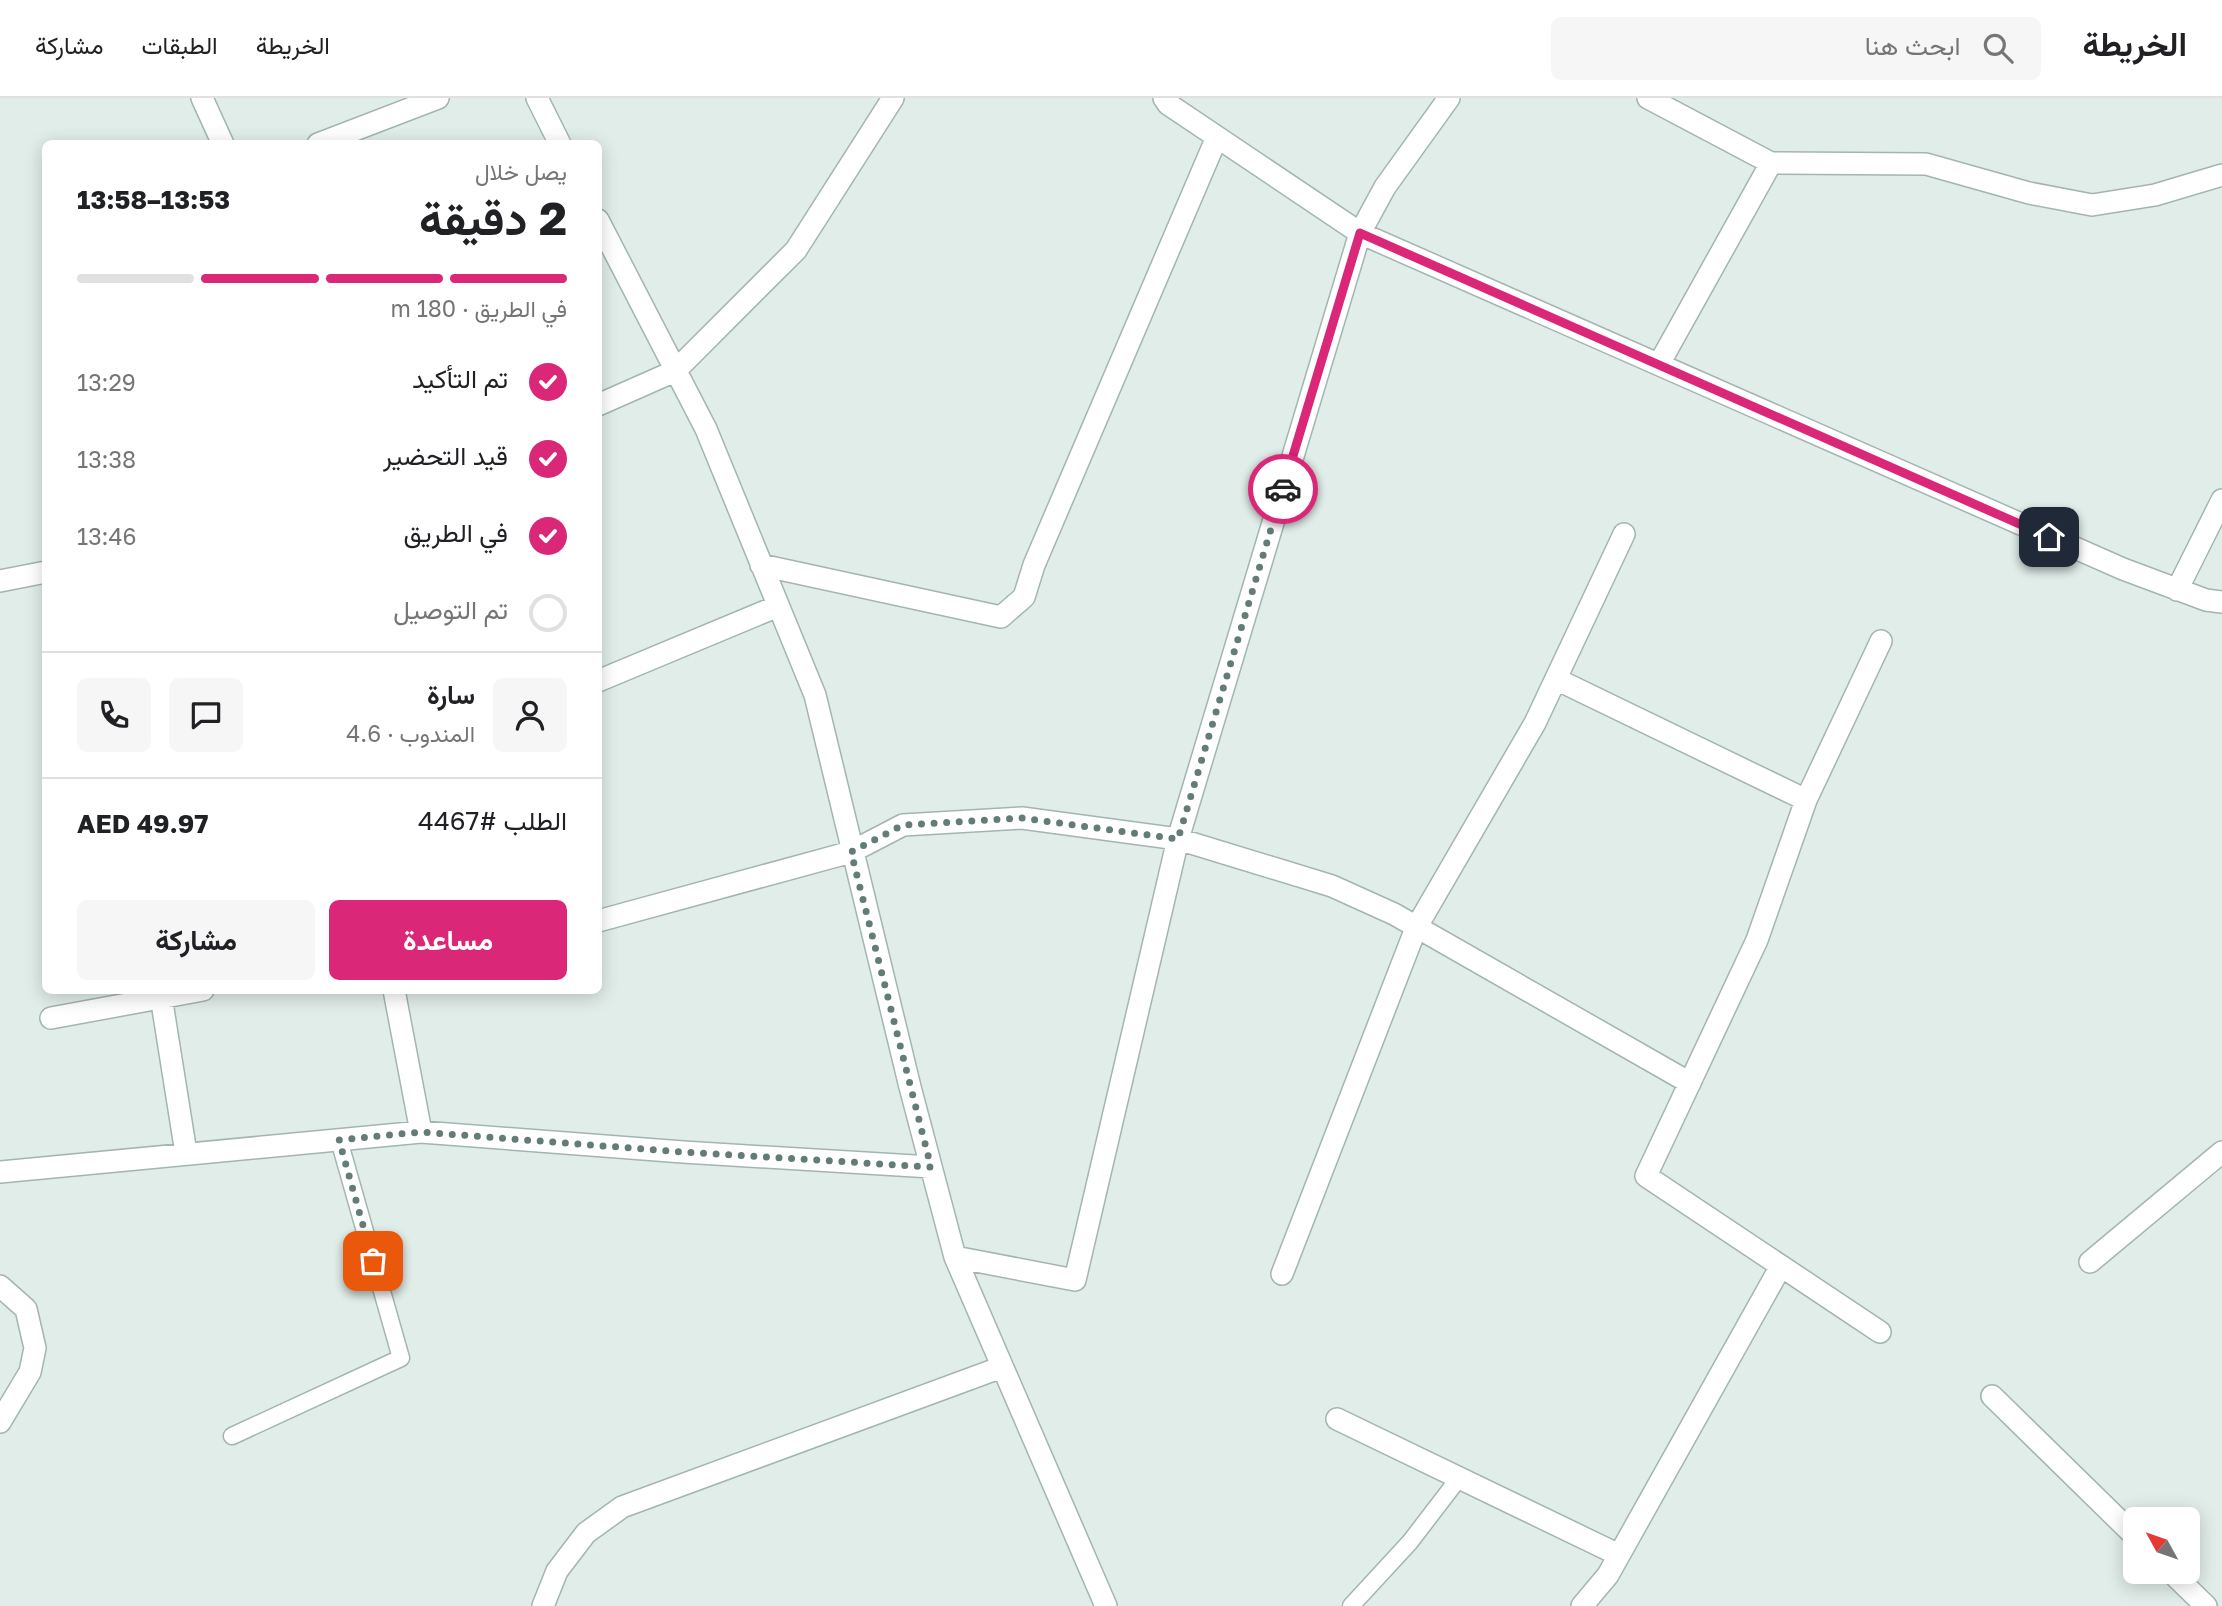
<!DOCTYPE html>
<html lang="ar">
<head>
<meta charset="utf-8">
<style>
	:root { --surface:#fff; --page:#f6f6f6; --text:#202124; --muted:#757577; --line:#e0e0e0; --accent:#db2777 }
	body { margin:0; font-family:"Golos Text",Vazirmatn,sans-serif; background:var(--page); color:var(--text); direction:rtl; height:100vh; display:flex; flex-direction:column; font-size:26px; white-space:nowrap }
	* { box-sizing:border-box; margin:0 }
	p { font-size:23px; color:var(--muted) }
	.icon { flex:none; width:38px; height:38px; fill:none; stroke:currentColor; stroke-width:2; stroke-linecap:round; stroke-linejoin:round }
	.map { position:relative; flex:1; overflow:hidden; direction:ltr }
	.panel { position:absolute; left:42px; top:42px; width:560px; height:854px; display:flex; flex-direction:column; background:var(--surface); border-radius:10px; box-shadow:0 4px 18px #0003; direction:rtl }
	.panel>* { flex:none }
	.needle { width:46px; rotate:310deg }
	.tools { position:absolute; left:2123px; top:1409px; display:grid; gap:14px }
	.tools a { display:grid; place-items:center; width:77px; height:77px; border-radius:10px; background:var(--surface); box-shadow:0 4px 18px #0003; font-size:35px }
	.pin { position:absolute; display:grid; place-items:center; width:60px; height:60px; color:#fff; margin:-30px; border-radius:14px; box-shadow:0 4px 10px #0006 }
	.courier { position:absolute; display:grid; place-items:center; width:70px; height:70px; margin:-35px; border:5px solid #db2777; border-radius:50%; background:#fff; color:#222; box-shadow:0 2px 9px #0007 }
	.overview em { font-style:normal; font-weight:700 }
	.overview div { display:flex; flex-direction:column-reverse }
	.overview { display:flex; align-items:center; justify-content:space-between; height:119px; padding:0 35px }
	h1 { font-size:46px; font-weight:700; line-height:52px }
	.bar { display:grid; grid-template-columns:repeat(4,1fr); gap:10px 7px; align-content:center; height:84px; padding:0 35px }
	.bar i { height:9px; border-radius:5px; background:var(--line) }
	.bar .active { background:var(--accent) }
	.bar p { grid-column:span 4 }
	.line { display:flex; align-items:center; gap:18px; padding:0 35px; border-top:2px solid var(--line) }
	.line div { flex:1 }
	.round { display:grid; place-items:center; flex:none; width:74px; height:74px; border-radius:10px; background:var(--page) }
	ol { padding:0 35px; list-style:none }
	li { display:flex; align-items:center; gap:21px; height:77px }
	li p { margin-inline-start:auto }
	li .icon { padding:7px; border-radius:50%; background:var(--accent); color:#fff; stroke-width:4 }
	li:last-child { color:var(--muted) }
	li i { width:38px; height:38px; border:4px solid var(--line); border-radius:50% }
	.button { display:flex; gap:14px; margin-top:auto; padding:14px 35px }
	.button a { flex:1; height:80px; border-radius:10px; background:var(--accent); color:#fff; font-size:28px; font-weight:700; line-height:80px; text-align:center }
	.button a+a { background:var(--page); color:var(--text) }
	header { display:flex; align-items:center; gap:42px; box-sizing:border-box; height:98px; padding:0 35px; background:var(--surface); border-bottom:2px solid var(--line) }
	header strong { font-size:33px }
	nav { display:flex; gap:38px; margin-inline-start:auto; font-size:24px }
	.search { width:490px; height:63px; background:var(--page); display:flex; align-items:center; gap:18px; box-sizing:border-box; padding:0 24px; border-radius:10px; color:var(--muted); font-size:26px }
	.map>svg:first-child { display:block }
</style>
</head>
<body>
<header>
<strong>الخريطة</strong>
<div class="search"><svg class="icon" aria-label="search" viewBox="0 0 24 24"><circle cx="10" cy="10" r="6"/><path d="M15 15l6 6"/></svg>ابحث هنا</div>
<nav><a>الخريطة</a><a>الطبقات</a><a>مشاركة</a></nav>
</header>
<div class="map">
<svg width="2222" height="1508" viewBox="0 0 2222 1508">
	<rect width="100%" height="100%" fill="#e1ede9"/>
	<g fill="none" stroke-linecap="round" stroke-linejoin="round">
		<g stroke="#a3b5b1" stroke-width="19">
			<path id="service" d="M232,1338l169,-78 -62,-218
				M1351,1508l59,-64 49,-64"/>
		</g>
		<g stroke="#a3b5b1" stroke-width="24">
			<path id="minor" d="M202,0l21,46
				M537,0l23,46
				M1164,0l4,6 192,129 763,336 83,31 16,2
				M1648,0l123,65 155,1 103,29 63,12 63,-10 67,-20
				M318,46l120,-46
				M598,122l108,209 109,266 95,392 45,170 151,349
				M1659,266l112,-201
				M598,307l77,-34 121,-121 97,-152
				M761,467l240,52 23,-20 10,-32 183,-428
				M0,483l46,-9
				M2177,492l45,-90
				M1556,581l250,121
				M598,583l180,-75
				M598,823l253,-69 52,-27 119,-7 156,21 154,47 62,28 296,169
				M160,892l26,163
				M394,892l27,142
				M51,920l152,-28
				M0,1074l421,-40 262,20 248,15
				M955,1159l120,23 103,-441 182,-606 25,-46 64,-89
				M2090,1164l132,-110
				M1282,1176l134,-346 119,-205 89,-189
				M0,1188l26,23 9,39 -5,24 -30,50
				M1880,1234l-234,-156 111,-236 49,-140 75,-159
				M1992,1298l143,140
				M1337,1321l282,136
				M2171,1474l35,34
				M543,1508l14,-35 29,-38 36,-26 380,-140
				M1582,1508l26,-31 173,-309"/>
		</g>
		<use href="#service" stroke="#fff" stroke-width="16"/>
		<use href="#minor" stroke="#fff" stroke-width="21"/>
	</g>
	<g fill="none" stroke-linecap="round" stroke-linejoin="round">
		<path stroke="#647c78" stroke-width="7" stroke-dasharray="0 12.6" d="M373,1163l-34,-121 82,-8 262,20 248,15 -80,-315 52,-27 119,-7 156,21 105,-350"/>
		<path stroke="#db2777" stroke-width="9" d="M1283,391l77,-256 689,304"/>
	</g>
</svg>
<div class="tools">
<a><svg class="needle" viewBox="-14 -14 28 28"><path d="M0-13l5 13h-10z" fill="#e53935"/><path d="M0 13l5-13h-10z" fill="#757577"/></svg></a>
</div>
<div class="pin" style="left:373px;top:1163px;background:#ea580c"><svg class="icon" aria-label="bag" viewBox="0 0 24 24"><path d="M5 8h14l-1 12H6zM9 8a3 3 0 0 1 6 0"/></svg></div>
<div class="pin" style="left:2049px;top:439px;background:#1f2937"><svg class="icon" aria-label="home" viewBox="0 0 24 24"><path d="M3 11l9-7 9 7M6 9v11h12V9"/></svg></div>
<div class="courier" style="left:1283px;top:391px"><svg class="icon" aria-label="car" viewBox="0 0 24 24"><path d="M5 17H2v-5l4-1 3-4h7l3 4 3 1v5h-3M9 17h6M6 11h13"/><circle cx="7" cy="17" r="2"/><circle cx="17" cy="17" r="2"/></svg></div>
<section class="panel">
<div class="overview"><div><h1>2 دقيقة</h1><p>يصل خلال</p></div><em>13:53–13:58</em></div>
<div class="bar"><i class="active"></i><i class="active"></i><i class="active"></i><i></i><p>في الطريق · 180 m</p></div>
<ol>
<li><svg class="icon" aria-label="check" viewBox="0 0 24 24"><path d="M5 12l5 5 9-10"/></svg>تم التأكيد<p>13:29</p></li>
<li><svg class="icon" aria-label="check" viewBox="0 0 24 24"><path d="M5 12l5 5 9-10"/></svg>قيد التحضير<p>13:38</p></li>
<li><svg class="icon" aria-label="check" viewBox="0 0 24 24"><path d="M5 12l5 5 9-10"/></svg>في الطريق<p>13:46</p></li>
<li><i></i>تم التوصيل</li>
</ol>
<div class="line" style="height:126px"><a class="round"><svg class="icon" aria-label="person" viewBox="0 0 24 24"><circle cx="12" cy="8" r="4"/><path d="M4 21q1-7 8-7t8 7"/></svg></a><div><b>سارة</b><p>المندوب · 4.6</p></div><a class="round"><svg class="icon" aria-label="chat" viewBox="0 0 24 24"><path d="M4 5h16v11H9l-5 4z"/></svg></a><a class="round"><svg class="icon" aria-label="phone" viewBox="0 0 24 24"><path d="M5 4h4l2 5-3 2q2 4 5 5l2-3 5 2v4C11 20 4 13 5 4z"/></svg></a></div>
<div class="line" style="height:91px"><div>الطلب #4467</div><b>AED 49.97</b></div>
<div class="button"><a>مساعدة</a><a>مشاركة</a></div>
</section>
</div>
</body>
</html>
